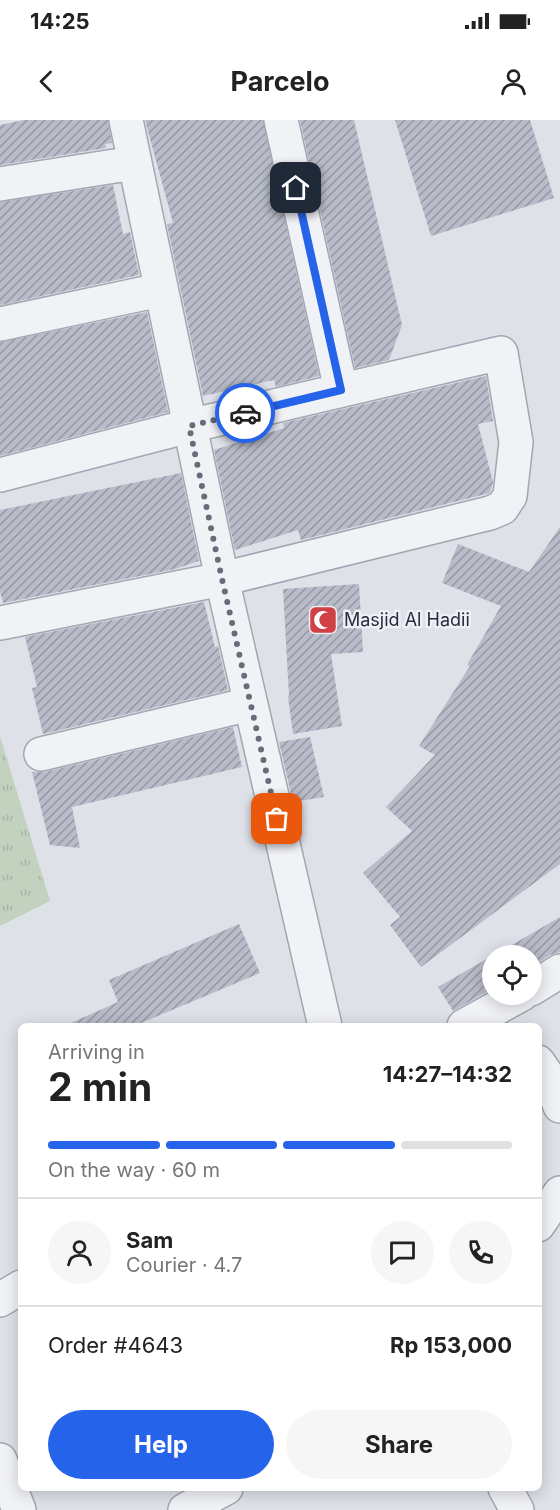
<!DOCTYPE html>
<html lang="en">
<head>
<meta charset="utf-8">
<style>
	:root { --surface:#fff; --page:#f6f6f6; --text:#222; --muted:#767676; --line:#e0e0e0; --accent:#2563eb }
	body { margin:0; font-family:Inter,sans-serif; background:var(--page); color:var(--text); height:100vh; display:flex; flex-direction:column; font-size:22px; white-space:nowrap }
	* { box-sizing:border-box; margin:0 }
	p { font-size:20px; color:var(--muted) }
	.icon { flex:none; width:33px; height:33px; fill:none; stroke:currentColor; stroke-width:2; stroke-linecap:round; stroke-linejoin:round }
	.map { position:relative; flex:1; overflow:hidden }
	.panel { position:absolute; left:18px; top:903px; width:524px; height:468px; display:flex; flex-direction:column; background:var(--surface); border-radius:9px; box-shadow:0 3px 15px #0003 }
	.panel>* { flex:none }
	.buttons { position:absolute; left:482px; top:825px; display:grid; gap:12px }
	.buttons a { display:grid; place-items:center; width:60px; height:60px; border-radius:50%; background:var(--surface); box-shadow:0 3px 15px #0003; font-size:30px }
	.pin { position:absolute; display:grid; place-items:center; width:51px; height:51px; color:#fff; margin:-26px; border-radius:12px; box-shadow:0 3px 9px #0006 }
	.courier { position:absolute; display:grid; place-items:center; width:60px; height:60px; margin:-30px; border:4px solid #2563eb; border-radius:50%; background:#fff; color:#222; box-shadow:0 2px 8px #0007 }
	.headline em { font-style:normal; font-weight:700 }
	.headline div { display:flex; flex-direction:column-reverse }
	.headline { display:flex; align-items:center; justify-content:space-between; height:102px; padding:0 30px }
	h1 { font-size:39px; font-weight:700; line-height:45px }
	.bar { display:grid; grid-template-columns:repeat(4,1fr); gap:9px 6px; align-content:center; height:72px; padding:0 30px }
	.bar i { height:8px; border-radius:4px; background:var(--line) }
	.bar .active { background:var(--accent) }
	.bar p { grid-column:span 4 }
	.line { display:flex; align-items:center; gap:15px; padding:0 30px; border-top:2px solid var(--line) }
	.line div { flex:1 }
	.round { display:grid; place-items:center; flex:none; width:63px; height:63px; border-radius:32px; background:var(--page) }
	.primary-button { display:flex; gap:12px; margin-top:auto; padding:12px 30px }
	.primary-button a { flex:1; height:69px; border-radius:36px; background:var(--accent); color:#fff; font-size:24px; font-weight:700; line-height:69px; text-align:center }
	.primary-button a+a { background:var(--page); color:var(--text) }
	.status { display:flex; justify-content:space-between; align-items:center; height:42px; padding:0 30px; background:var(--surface); direction:ltr }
	.status svg { height:16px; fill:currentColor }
	header { display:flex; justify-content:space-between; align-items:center; height:78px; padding:0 30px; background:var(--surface); font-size:27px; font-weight:700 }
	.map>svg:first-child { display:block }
</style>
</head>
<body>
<div class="status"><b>14:25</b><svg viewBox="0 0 49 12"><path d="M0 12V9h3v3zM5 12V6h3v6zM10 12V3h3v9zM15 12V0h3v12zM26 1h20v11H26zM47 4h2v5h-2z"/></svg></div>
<header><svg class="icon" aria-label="back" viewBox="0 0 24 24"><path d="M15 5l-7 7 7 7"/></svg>Parcelo<svg class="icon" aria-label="person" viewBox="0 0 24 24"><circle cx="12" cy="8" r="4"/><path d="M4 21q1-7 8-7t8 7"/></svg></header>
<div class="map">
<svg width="560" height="1390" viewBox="0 0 560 1390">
	<defs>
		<pattern id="grass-tufts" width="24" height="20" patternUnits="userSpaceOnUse" patternTransform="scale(1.5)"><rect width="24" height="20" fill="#c2d2bf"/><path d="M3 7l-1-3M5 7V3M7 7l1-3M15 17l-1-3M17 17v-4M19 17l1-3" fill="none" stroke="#a7b5a5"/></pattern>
		<pattern id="building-hatch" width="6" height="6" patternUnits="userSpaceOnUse" patternTransform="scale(1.5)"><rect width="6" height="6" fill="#b8bcc8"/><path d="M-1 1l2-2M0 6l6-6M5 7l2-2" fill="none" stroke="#9699a4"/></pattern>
	</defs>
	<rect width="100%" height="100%" fill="#dee1e8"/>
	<path fill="url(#grass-tufts)" d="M0,616l50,165 -50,25z"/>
	<path fill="url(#building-hatch)" d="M24,0h84l4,23 -7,1 1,4 -106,17v-40z
		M145,0h118l56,256 -43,11 -2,-7 -71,16 -36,-172 6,-1z
		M300,0h54l48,205 -13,35 -34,8z
		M395,0h135l24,78 -123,38z
		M113,65l10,49 7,-2 9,43 -139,30v-103z
		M147,192l21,100 -168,44v-114z
		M486,256l7,45 -15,3 15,58 -3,11 -189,47 -3,-10 -63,20 -21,-100 70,-22 -1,-5z
		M181,353l18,88 -24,8 -172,34 -3,-12v-81z
		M560,407v337l-139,103 -31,-42 10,-8 -37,-44 49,-42 -26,-24 49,-52 -16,-9 51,-80 -3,-1 34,-59 -59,-23 16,-39 71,28z
		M359,464l4,68 -32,2 11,72 -49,8 -5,-37 1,-1 -6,-107z
		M204,482l11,45 3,-1 10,44 -185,44 -11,-46 5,-1 -12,-50z
		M233,607l9,40 -170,40 8,41 -30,-3 -18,-73h13z
		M310,617l14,60 -31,5 -14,-60z
		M560,797v35l-10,3 -19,12v-11h-38z
		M239,804l21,49 -126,53h-70l54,-24 -9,-22z
		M492,836v33l-39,22 -15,-24z"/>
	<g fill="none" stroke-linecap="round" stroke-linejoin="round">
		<g stroke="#a3a7b2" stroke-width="36">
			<path id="minor" d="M126,0l96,459 103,447
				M281,0l60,270
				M0,64l134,-21
				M0,204l160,-34
				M0,355l189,-49 312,-73 15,89 -6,54 -8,12 -12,5 -268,66 -222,44
				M41,634l209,-50
				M531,869l29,-18
				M464,906l58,-32
				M538,942l11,16 11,28
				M538,1105l22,-32
				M0,1180l21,-13
				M0,1340l19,50
				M505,1368l12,22
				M185,1390l41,-22"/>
		</g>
		<use href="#minor" stroke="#f1f2f6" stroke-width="33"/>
	</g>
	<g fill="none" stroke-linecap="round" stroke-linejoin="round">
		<path stroke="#676c7a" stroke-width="6" stroke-dasharray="0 10.8" d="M245,293l-56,13 33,153 55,240"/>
		<path stroke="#2563eb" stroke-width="8" d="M245,293l96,-23 -45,-202"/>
	</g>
	<defs>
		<g id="mosque-square" transform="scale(1.5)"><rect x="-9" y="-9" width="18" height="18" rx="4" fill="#d04045" stroke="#eef0f6"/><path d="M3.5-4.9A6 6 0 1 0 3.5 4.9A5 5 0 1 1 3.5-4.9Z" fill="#fff"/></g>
	</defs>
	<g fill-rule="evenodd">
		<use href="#mosque-square" x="323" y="500"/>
	</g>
	<g text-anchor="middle" stroke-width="5" stroke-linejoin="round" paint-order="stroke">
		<g font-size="18" fill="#272d3f" stroke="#eef0f6" text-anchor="start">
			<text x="344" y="506">Masjid Al Hadii</text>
		</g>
	</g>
</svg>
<div class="buttons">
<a><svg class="icon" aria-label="locate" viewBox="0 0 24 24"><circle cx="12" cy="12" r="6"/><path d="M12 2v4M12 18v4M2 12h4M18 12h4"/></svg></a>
</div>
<div class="pin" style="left:277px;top:699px;background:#ea580c"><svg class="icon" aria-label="bag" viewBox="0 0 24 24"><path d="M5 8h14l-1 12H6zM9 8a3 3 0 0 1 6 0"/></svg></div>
<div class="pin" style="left:296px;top:68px;background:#1f2937"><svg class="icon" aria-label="home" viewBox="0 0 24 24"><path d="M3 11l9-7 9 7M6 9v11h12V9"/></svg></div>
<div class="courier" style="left:245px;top:293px"><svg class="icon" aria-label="car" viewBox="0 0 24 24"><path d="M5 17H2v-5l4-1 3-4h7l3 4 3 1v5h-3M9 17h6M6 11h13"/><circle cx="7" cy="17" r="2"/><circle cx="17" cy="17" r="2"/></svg></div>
<section class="panel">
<div class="headline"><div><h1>2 min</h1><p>Arriving in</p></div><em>14:27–14:32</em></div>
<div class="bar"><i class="active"></i><i class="active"></i><i class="active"></i><i></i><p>On the way · 60 m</p></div>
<div class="line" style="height:108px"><a class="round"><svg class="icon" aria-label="person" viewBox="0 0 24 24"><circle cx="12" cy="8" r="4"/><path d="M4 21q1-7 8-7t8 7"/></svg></a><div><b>Sam</b><p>Courier · 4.7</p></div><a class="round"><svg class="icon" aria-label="chat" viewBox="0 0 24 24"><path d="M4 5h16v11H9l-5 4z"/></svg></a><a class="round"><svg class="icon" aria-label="phone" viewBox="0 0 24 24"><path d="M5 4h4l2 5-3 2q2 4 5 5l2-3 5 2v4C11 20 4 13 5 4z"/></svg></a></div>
<div class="line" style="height:78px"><div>Order #4643</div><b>Rp 153,000</b></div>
<div class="primary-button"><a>Help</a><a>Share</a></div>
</section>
</div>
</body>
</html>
